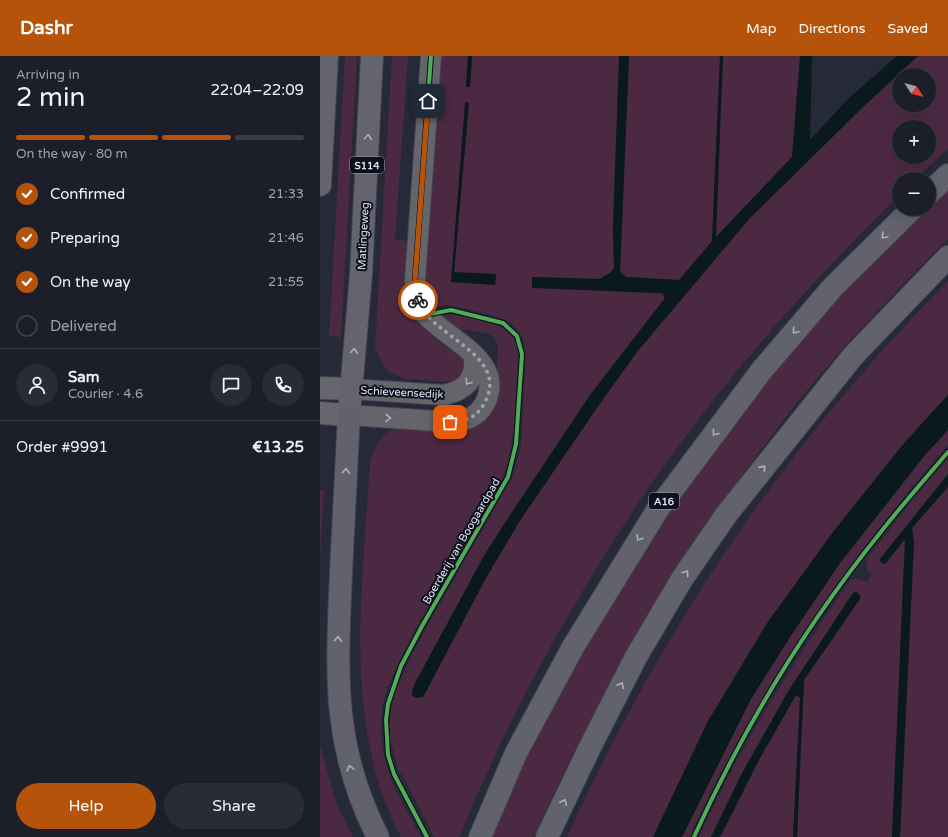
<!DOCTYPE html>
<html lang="en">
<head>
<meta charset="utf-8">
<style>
	:root { --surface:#1c1f29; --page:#292c35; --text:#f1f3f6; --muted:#a0a2a8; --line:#3a3d46; --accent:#b45309 }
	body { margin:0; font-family:"Varela Round",sans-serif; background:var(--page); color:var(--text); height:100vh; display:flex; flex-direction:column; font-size:15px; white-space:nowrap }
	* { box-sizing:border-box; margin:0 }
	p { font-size:13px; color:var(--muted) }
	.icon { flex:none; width:22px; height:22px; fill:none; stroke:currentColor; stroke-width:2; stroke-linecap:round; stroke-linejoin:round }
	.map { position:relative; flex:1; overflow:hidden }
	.sheet { display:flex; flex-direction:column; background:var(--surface); width:320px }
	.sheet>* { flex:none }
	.needle { width:26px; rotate:126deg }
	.tools { position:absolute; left:572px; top:12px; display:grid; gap:8px }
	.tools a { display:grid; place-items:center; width:44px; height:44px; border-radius:50%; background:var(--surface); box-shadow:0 4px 16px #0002,0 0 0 1px var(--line); font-size:20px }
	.pin { position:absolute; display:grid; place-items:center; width:34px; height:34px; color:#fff; margin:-17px; border-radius:8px; box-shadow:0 2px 6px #0006 }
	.courier { position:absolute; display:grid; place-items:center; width:40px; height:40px; margin:-20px; border:3px solid #b45309; border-radius:50%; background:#fff; color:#222; box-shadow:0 1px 5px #0007 }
	.head em { font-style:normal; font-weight:600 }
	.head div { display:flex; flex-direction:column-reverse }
	.head { display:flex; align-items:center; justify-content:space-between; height:68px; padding:0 16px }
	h1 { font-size:26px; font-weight:600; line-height:30px }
	.bar { display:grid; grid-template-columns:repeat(4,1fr); gap:6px 4px; align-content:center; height:48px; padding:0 16px }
	.bar i { height:5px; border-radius:3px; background:var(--line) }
	.bar .current { background:var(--accent) }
	.bar p { grid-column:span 4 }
	.line { display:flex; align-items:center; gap:10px; padding:0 16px; border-top:1px solid var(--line) }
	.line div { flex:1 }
	.round { display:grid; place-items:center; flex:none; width:42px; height:42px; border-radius:21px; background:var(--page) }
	ol { padding:0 16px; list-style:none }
	li { display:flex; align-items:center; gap:12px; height:44px }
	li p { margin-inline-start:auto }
	li .icon { padding:4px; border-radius:50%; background:var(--accent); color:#fff; stroke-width:4 }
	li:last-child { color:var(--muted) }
	li i { width:22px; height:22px; border:2px solid var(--line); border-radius:50% }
	.primary-button { display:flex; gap:8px; margin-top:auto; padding:8px 16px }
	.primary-button a { flex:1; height:46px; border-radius:24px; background:var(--accent); color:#fff; font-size:16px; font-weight:600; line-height:46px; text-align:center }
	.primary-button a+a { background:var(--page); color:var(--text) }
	header { display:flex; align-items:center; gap:24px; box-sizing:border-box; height:56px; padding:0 20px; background:var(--accent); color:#fff }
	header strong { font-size:19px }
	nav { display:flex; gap:22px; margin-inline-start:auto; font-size:14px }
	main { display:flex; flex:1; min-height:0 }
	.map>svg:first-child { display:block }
</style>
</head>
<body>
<header>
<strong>Dashr</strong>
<nav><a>Map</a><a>Directions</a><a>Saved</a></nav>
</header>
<main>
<section class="sheet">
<div class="head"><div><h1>2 min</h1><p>Arriving in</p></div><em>22:04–22:09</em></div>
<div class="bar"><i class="current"></i><i class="current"></i><i class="current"></i><i></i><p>On the way · 80 m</p></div>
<ol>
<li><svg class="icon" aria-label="check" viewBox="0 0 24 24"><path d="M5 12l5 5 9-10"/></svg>Confirmed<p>21:33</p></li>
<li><svg class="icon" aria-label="check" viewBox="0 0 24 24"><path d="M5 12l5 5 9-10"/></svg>Preparing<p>21:46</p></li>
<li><svg class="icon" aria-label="check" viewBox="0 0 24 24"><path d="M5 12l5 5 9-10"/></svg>On the way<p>21:55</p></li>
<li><i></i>Delivered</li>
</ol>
<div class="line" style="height:72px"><a class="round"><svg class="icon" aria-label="person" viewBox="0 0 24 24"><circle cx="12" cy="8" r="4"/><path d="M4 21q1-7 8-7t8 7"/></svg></a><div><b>Sam</b><p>Courier · 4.6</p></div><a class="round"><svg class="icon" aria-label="chat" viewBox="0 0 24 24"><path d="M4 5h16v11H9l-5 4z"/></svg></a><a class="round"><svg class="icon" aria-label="phone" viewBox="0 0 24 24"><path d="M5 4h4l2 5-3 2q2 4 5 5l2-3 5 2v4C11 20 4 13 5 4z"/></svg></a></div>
<div class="line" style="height:52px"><div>Order #9991</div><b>€13.25</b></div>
<div class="primary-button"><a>Help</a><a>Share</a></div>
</section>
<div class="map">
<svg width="628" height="781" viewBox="0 0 628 781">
	<rect width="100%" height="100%" fill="#262937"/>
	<path fill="#4c2943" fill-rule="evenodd" d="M25,0h12l-16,281 -12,-1z
		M72,0h16l-13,184 15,1c1,23 -2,68 13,85 10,13 26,22 39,32l3,8 -3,8 -6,6 -8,2 -43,-3 -15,-7 -7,-7 -8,-17z
		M117,0h31l-2,30 4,1 2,-31h147l-6,171 1,41 -3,4 -10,7 -68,-2 -1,10 131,7 2,4 -75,97 -80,120 -25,39 -70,129 -3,8v5l5,2 6,-1 63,-119 33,-56 82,-120 36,-50 113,-134 113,-111 55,-51h30v93l-33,30h-16v16c-82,81 -160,167 -228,261 -85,118 -156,247 -212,381h-25l-32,-63 -2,1 -10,-35v-23l4,-22 15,-35 20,-37 83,-145 9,-32 5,-90c-1,-33 -23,-39 -50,-45 -9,-2 -18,-5 -27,-6 -6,-1 -12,3 -19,3l-8,-22zM579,19h30v30h-30zM149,47l-15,170 42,1 -1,11 -44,-4zM579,71h30v30h-30z
		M309,0h91l-8,185 -33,39 -53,-3 -6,-5z
		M403,0h77l-8,101 -77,81z
		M628,133v50c-53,53 -105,106 -152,165 -105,133 -194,278 -262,433h-43l34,-76 62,-119 38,-64 49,-74 45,-62 68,-85 61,-69z
		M628,225v114l-43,47 -72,90 -125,189 -55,116h-86c96,-210 218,-392 381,-556z
		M129,258c25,5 67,6 69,40 -3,44 0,91 -19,132 -29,47 -58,95 -84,144 -11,23 -25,45 -31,70 -4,16 -3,35 -1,51 5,30 24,59 38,86h-20c-60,-114 -38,-250 -31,-375l7,-18 8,-9 9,-7 32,-2 69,-29 3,-51c-2,-7 -5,-11 -12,-13l-33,-5 -12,-11z
		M628,374v15c-104,118 -192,249 -259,392h-7l69,-138 41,-65 48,-71 85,-108z
		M628,403v15l-68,85 5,5 21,-26 -14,299h-95l7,-157 55,-87 -3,-1 -3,1 -64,97 -47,83 -31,64h-12c41,-90 93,-173 149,-254 7,-6 11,-5 19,-1l5,-8 -5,-4 -1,-10 47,-61z
		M628,431v350h-48l14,-295 -2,-14z
		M0,434h4l-4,68z
		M476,639l4,3 -7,139h-73l40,-79z
		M0,689l17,60 16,32h-33z"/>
	<path fill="#0a191c" d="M148,0h4l-2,31h-4z
		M299,0h10l-9,216 6,5 53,3 33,-39 8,-185h3l-7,181 76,-80 8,-101h12l-2,84 38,-41 49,-43h21l-55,51 -113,111 -113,134 -36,50 -82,120 -33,56 -63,119 -6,1 -5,-2v-5l3,-8 70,-129 25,-39 80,-120 75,-97 -3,-5 -130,-5v-11l68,2 11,-7 3,-4 -1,-41z
		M145,46l4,1 -15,169 42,2 -1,11 -44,-3z
		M628,339v35l-23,25 -85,108 -48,71 -41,65 -69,138h-29l55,-116 59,-98 66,-91 72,-90z
		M628,418v13l-36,41 2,14 -14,295h-8l13,-298 -20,25 -4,-1 -1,-4z
		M536,536l4,3v4l-56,81 -7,157h-4l7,-139 -4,-3 -36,63 -40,79h-9l31,-64 47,-83 64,-97z"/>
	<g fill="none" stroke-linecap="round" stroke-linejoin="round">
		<g stroke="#414450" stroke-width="22">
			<path id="tertiary" d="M31,333l93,6c22,-5 32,-15 30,-39
				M29,359l101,7c15,-1 27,-4 35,-19 21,-42 -37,-63 -59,-88 -9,-9 -10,-23 -11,-35l16,-224"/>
		</g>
		<g stroke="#414450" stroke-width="24">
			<path id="secondary" d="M0,332l31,1
				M0,357l29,2"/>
		</g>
		<g stroke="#414450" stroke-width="24">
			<path id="trunk" d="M0,129l7,-129
				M29,359l12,-141 11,-218"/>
		</g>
		<g stroke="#414450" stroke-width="24">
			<path id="motorway" d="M609,137l19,-18
				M29,359c-3,52 -5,104 -8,157 -4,99 -10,173 37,265
				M160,781l36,-84 57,-106 85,-138 104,-139 71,-83 79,-78
				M227,781l43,-90 46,-90 46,-78 44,-64 127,-159 95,-99"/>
		</g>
		<use href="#tertiary" stroke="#65646a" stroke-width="20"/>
		<use href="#secondary" stroke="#67666e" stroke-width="22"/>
		<use href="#trunk" stroke="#64636e" stroke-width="22"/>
		<use href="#motorway" stroke="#62626d" stroke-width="22"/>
		<g stroke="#0d0f1a" stroke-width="6">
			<path id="cycleway" d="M107,781l-33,-63 -6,-19 -2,-35 2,-16 13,-38 21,-40 86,-149 8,-33 6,-90 -5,-18 -14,-13 -52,-13 -26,5 -9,-22 -1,-13 16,-224
				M374,781c49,-108 112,-212 186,-304 22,-28 45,-54 68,-81"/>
		</g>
		<use href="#cycleway" stroke="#51ab58" stroke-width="4"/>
	</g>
	<defs><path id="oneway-chevron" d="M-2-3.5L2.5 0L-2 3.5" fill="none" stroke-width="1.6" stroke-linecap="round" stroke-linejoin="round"/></defs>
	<g stroke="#adafbe">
		<use href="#oneway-chevron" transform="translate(48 81) rotate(-87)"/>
		<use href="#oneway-chevron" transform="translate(34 295) rotate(-85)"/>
	</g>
	<g stroke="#acafbd">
		<use href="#oneway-chevron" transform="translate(564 180) rotate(135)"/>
		<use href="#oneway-chevron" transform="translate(475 275) rotate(131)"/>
		<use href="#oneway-chevron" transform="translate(395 377) rotate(127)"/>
		<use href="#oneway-chevron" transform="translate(443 412) rotate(-51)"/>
		<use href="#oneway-chevron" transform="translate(26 415) rotate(-87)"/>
		<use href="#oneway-chevron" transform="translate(319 482) rotate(122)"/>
		<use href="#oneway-chevron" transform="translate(366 517) rotate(-56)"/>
		<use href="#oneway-chevron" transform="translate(18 583) rotate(-87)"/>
		<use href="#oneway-chevron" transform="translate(301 629) rotate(-63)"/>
		<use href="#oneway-chevron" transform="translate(30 712) rotate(-105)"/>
		<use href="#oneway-chevron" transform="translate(244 746) rotate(-65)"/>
	</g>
	<g stroke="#adb0bc">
		<use href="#oneway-chevron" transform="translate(148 326) rotate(127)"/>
		<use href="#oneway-chevron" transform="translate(68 362) rotate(4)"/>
	</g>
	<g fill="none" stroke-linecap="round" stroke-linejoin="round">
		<path stroke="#9da1b1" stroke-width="4" stroke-dasharray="0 7.2" d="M98,244c13,38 92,54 67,102 -8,16 -19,19 -35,20"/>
		<path stroke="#b45309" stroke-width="5" d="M98,244l-3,-20 13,-179"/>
	</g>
	<g text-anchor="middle" stroke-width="4" stroke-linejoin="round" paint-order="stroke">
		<g fill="#0d0f1a" stroke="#9fa3b2" stroke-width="1">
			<rect x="30" y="101" width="34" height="16" rx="3"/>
			<rect x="329" y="437" width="30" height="16" rx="3"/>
		</g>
		<g font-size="10" font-weight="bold" fill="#dde2f3">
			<text x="47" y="113">S114</text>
			<text x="344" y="449">A16</text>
		</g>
		<g font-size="11" fill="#dde2f3" stroke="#0d0f1a">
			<text transform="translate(43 180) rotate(-87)" y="4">Matlingeweg</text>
			<text transform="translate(82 336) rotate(3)" y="4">Schieveensedijk</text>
			<text transform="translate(141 485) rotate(-60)" y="4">Boerderij van Boogaardpad</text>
		</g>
	</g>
</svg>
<div class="tools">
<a><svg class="needle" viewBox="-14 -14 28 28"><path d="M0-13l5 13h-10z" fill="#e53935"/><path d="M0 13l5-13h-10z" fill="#a0a2a8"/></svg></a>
<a>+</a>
<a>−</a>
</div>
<div class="pin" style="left:130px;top:366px;background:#ea580c"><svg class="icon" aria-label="bag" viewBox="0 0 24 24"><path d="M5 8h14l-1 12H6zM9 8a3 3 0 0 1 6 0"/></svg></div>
<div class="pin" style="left:108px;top:45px;background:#1f2937"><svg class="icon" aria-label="home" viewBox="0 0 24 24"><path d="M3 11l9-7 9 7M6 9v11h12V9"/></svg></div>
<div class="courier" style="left:98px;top:244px"><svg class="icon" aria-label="bike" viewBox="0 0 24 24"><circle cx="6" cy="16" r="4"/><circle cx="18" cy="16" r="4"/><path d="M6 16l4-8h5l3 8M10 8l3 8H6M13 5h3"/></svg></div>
</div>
</main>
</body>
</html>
